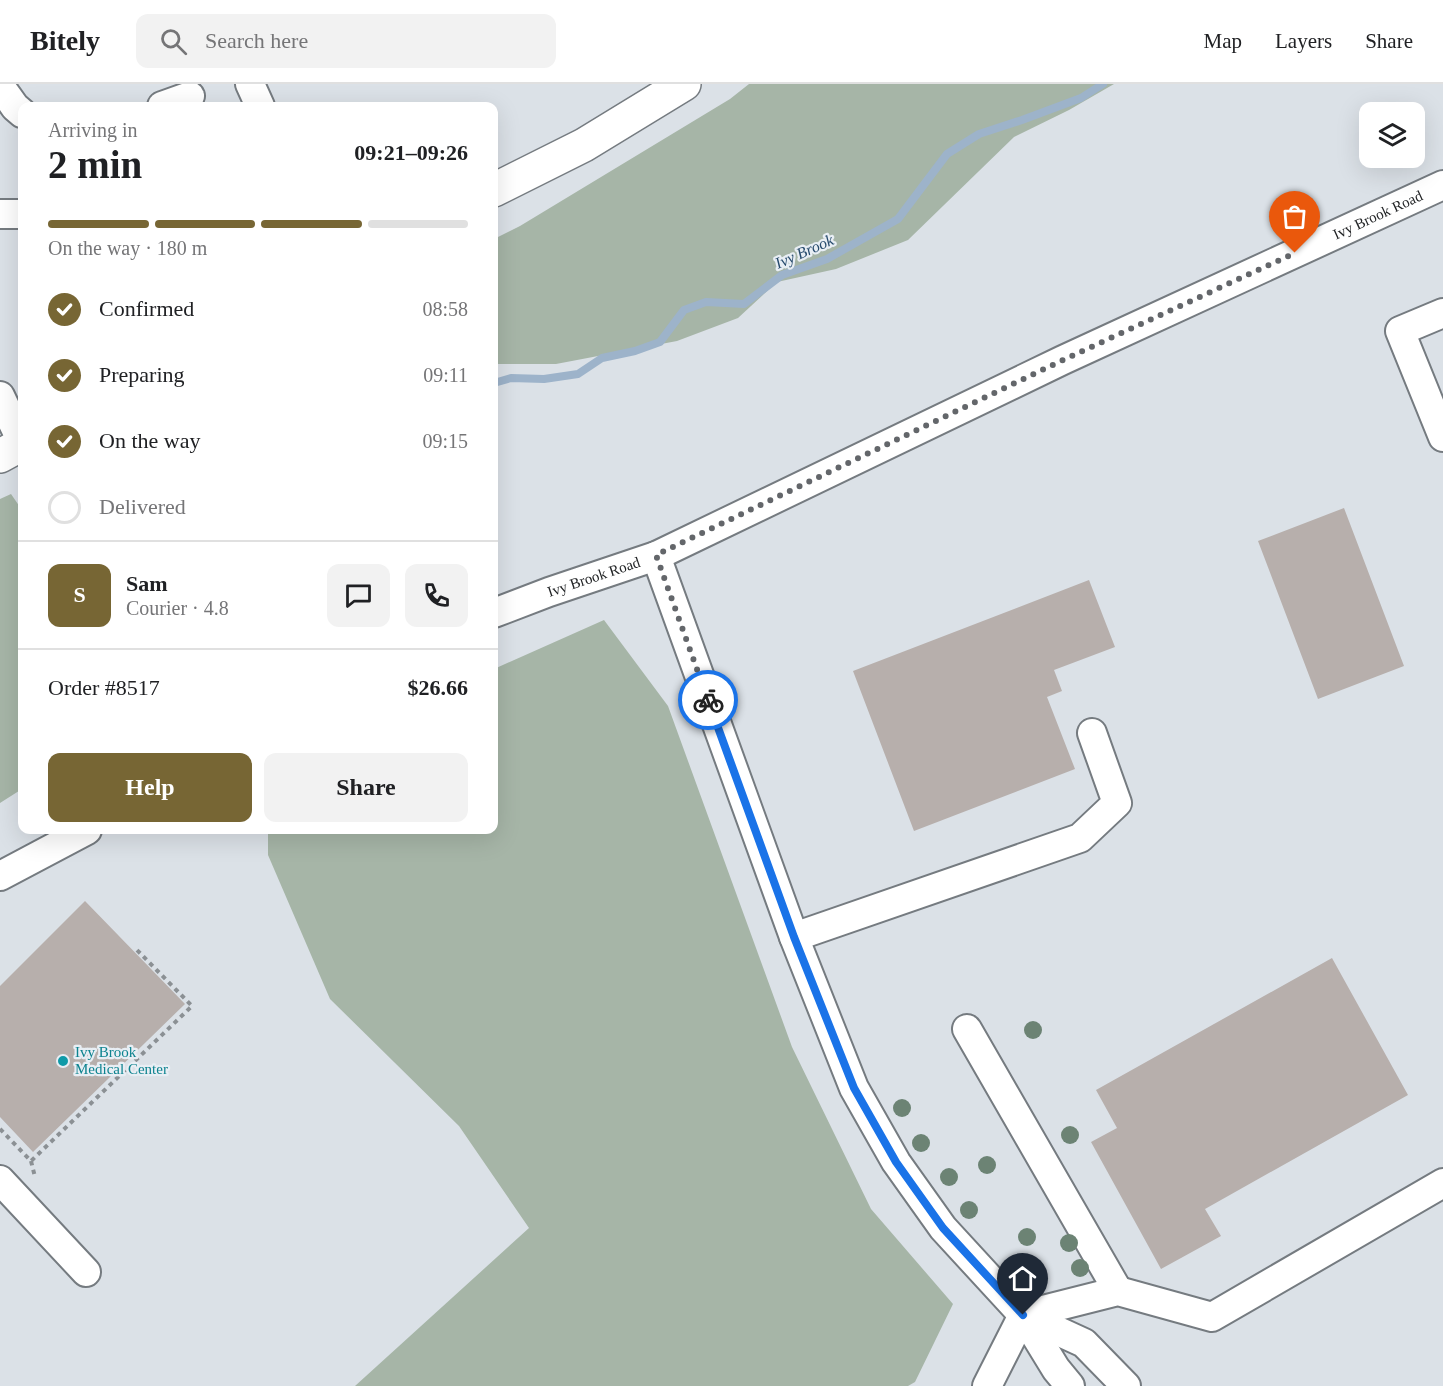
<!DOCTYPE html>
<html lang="en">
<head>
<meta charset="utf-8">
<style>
	:root { --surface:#fff; --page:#f2f2f2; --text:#202124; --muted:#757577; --line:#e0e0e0; --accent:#776634 }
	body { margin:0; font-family:Georgia,serif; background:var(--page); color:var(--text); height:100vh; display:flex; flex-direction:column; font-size:22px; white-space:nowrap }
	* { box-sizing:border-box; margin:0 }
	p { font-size:20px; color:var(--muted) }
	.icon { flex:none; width:33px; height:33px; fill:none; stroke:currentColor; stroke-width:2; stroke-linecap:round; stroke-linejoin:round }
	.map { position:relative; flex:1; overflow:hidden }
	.drawer { position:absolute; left:18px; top:18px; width:480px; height:732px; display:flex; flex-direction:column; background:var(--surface); border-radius:12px; box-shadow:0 6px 24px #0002 }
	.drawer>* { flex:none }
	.buttons { position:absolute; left:1359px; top:18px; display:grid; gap:12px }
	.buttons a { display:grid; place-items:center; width:66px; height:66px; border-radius:12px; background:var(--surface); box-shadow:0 6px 24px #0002; font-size:30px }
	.pin { position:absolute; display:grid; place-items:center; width:51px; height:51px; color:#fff; margin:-62px -26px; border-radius:50% 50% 50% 0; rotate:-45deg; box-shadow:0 0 6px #0007 }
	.pin .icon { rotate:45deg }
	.courier { position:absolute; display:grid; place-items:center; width:60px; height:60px; margin:-30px; border:4px solid #1a73e8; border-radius:50%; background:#fff; color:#222; box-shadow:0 2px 8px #0007 }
	.overview em { font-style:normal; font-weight:700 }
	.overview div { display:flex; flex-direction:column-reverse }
	.overview { display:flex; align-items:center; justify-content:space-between; height:102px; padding:0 30px }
	h1 { font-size:39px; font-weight:700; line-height:45px }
	.bar { display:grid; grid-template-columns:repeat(4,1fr); gap:9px 6px; align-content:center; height:72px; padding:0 30px }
	.bar i { height:8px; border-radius:4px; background:var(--line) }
	.bar .selected { background:var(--accent) }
	.bar p { grid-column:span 4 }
	.line { display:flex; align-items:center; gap:15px; padding:0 30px; border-top:2px solid var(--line) }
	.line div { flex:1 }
	.round { display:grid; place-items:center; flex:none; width:63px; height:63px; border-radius:12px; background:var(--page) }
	ol { padding:0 30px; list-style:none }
	li { display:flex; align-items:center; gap:18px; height:66px }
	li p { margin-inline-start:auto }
	li .icon { padding:6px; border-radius:50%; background:var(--accent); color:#fff; stroke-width:4 }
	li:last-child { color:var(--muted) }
	li i { width:33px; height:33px; border:3px solid var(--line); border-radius:50% }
	.cta { display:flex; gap:12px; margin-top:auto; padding:12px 30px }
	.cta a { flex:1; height:69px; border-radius:12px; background:var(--accent); color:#fff; font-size:24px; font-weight:700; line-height:69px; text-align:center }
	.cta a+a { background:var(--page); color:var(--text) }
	header { display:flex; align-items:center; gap:36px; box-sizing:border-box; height:84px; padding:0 30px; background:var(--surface); border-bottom:2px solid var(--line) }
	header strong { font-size:28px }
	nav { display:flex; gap:33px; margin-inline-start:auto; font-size:21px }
	.search { width:420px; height:54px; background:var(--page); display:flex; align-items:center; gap:15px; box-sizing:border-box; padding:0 21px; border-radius:12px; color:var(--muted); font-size:22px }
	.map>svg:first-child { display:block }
</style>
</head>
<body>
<header>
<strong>Bitely</strong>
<div class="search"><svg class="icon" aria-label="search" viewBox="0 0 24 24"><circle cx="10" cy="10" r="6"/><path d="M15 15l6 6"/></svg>Search here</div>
<nav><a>Map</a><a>Layers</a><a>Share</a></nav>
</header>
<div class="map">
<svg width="1443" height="1302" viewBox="0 0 1443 1302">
	<rect width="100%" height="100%" fill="#dbe1e7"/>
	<path fill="#a6b5a7" d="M749,0h365l-45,26 -55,27 -106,103 -72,29 -59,13 -39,36 -61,23 -121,23h-62v-125l26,-13 210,-127z
		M11,410l11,16v279l-22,14v-304z
		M604,536l64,86 124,341 79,162 82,95 -38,78 -7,4h-553l174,-158 -70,-102 -129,-127 -62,-144v-25h226v-161z"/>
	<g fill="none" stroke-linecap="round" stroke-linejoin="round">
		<path stroke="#9db3ca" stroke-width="8" d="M494,299l17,-5 33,1 34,-5 24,-16 33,-7 25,-9 24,-32 22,-8 38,2 38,-29 45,-16 71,-40 49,-65 32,-20 43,-14 59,-22 22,-14"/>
	</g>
	<path fill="#b7afac" d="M1344,424l60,158 -86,33 -60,-158z
		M1089,496l26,67 -61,23 8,21 -15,6 28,72 -161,62 -61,-160z
		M85,817l100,103 -152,148 -33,-35v-131z
		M1332,874l76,137 -203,114 16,27 -60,33 -70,-127 26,-14 -21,-38z"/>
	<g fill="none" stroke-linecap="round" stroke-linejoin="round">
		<g stroke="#757b80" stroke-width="32">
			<g id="minor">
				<path d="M250,0l10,22"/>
				<path d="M0,2l15,21 7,6"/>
				<path d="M162,22l28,-10"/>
				<path d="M0,130h22"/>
				<path d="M1443,229l-43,18 43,106"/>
				<path d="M0,312l22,46"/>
				<path d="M656,472l138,381 60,151 42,74 47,66 80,87 33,54 14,17"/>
				<path id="s1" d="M494,529l55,-21 107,-36 407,-196 380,-175"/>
				<path d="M0,792l87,-46"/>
				<path d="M794,853l286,-99 37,-35 -25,-70"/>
				<path d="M967,945l151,262"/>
				<path d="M0,1096l86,92"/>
				<path d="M1023,1231l61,28 42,43"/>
				<path d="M987,1302l36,-71 95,-24 94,26 231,-134"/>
			</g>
		</g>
		<g stroke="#757b80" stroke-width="36">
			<path id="major" d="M494,106l90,-45 100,-61
				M0,372l22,-12"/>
		</g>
		<path stroke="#8b9094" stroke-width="4" stroke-dasharray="4.5 4.5" stroke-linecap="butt" d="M0,1045l31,32 161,-155 -56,-57
			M31,1077l4,16"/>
		<use href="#minor" stroke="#fff" stroke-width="28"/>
		<use href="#major" stroke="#fff" stroke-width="33"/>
	</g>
	<g fill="#6c8374">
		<circle cx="1033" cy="946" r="9"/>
		<circle cx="902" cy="1024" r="9"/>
		<circle cx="1070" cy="1051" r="9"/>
		<circle cx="921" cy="1059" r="9"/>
		<circle cx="987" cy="1081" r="9"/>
		<circle cx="949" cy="1093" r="9"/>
		<circle cx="969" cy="1126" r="9"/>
		<circle cx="1027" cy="1153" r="9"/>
		<circle cx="1069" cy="1159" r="9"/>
		<circle cx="1080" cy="1184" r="9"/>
	</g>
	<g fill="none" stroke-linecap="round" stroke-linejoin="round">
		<path stroke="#63666a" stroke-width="6" stroke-dasharray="0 10.8" d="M708,616l-52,-145 407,-195 232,-107"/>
		<path stroke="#1a73e8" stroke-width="8" d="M708,616l86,237 60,151 42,74 47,66 80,87"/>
	</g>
	<circle fill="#0f9aa8" stroke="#e8eef4" stroke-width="2" cx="63" cy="977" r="6"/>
	<g text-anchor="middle" stroke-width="4.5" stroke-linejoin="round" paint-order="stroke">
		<g font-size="15" fill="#222426" stroke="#e8eef4">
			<text dy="5" stroke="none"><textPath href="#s1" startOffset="970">Ivy Brook Road</textPath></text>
			<text dy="5" stroke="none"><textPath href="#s1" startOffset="106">Ivy Brook Road</textPath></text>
		</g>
		<g font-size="15" fill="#0d838f" stroke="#e8eef4" text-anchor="start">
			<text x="75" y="973">Ivy Brook<tspan x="75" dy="17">Medical Center</tspan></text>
		</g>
		<g font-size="16" font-style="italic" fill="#264a6c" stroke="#e8eef4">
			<text transform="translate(804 167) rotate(-24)" y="6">Ivy Brook</text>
		</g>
	</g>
</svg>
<div class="buttons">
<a><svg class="icon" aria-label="layers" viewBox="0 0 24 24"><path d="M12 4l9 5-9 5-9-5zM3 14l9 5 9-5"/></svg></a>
</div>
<div class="pin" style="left:1295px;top:169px;background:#ea580c"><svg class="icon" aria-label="bag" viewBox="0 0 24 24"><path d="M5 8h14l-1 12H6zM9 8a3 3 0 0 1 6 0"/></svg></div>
<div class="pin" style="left:1023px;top:1231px;background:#1f2937"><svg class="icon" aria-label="home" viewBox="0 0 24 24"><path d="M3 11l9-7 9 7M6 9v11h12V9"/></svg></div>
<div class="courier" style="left:708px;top:616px"><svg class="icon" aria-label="bike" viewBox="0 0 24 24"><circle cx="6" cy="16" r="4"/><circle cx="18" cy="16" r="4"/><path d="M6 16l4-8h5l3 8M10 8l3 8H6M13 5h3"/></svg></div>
<section class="drawer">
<div class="overview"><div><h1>2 min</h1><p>Arriving in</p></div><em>09:21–09:26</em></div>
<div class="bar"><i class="selected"></i><i class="selected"></i><i class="selected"></i><i></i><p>On the way · 180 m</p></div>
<ol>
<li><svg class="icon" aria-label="check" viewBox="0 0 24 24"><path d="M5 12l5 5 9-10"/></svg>Confirmed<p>08:58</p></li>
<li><svg class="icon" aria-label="check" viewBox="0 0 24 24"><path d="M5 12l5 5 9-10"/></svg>Preparing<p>09:11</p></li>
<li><svg class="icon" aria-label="check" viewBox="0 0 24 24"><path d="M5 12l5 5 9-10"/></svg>On the way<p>09:15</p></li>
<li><i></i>Delivered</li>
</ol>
<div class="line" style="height:108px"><b class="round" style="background:var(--accent);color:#fff">S</b><div><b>Sam</b><p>Courier · 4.8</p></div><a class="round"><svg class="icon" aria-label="chat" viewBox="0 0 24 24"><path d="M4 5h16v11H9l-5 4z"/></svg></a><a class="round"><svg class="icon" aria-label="phone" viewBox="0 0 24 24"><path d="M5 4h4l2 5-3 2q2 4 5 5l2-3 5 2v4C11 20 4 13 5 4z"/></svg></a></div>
<div class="line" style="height:78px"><div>Order #8517</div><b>$26.66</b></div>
<div class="cta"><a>Help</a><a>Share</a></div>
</section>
</div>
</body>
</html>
